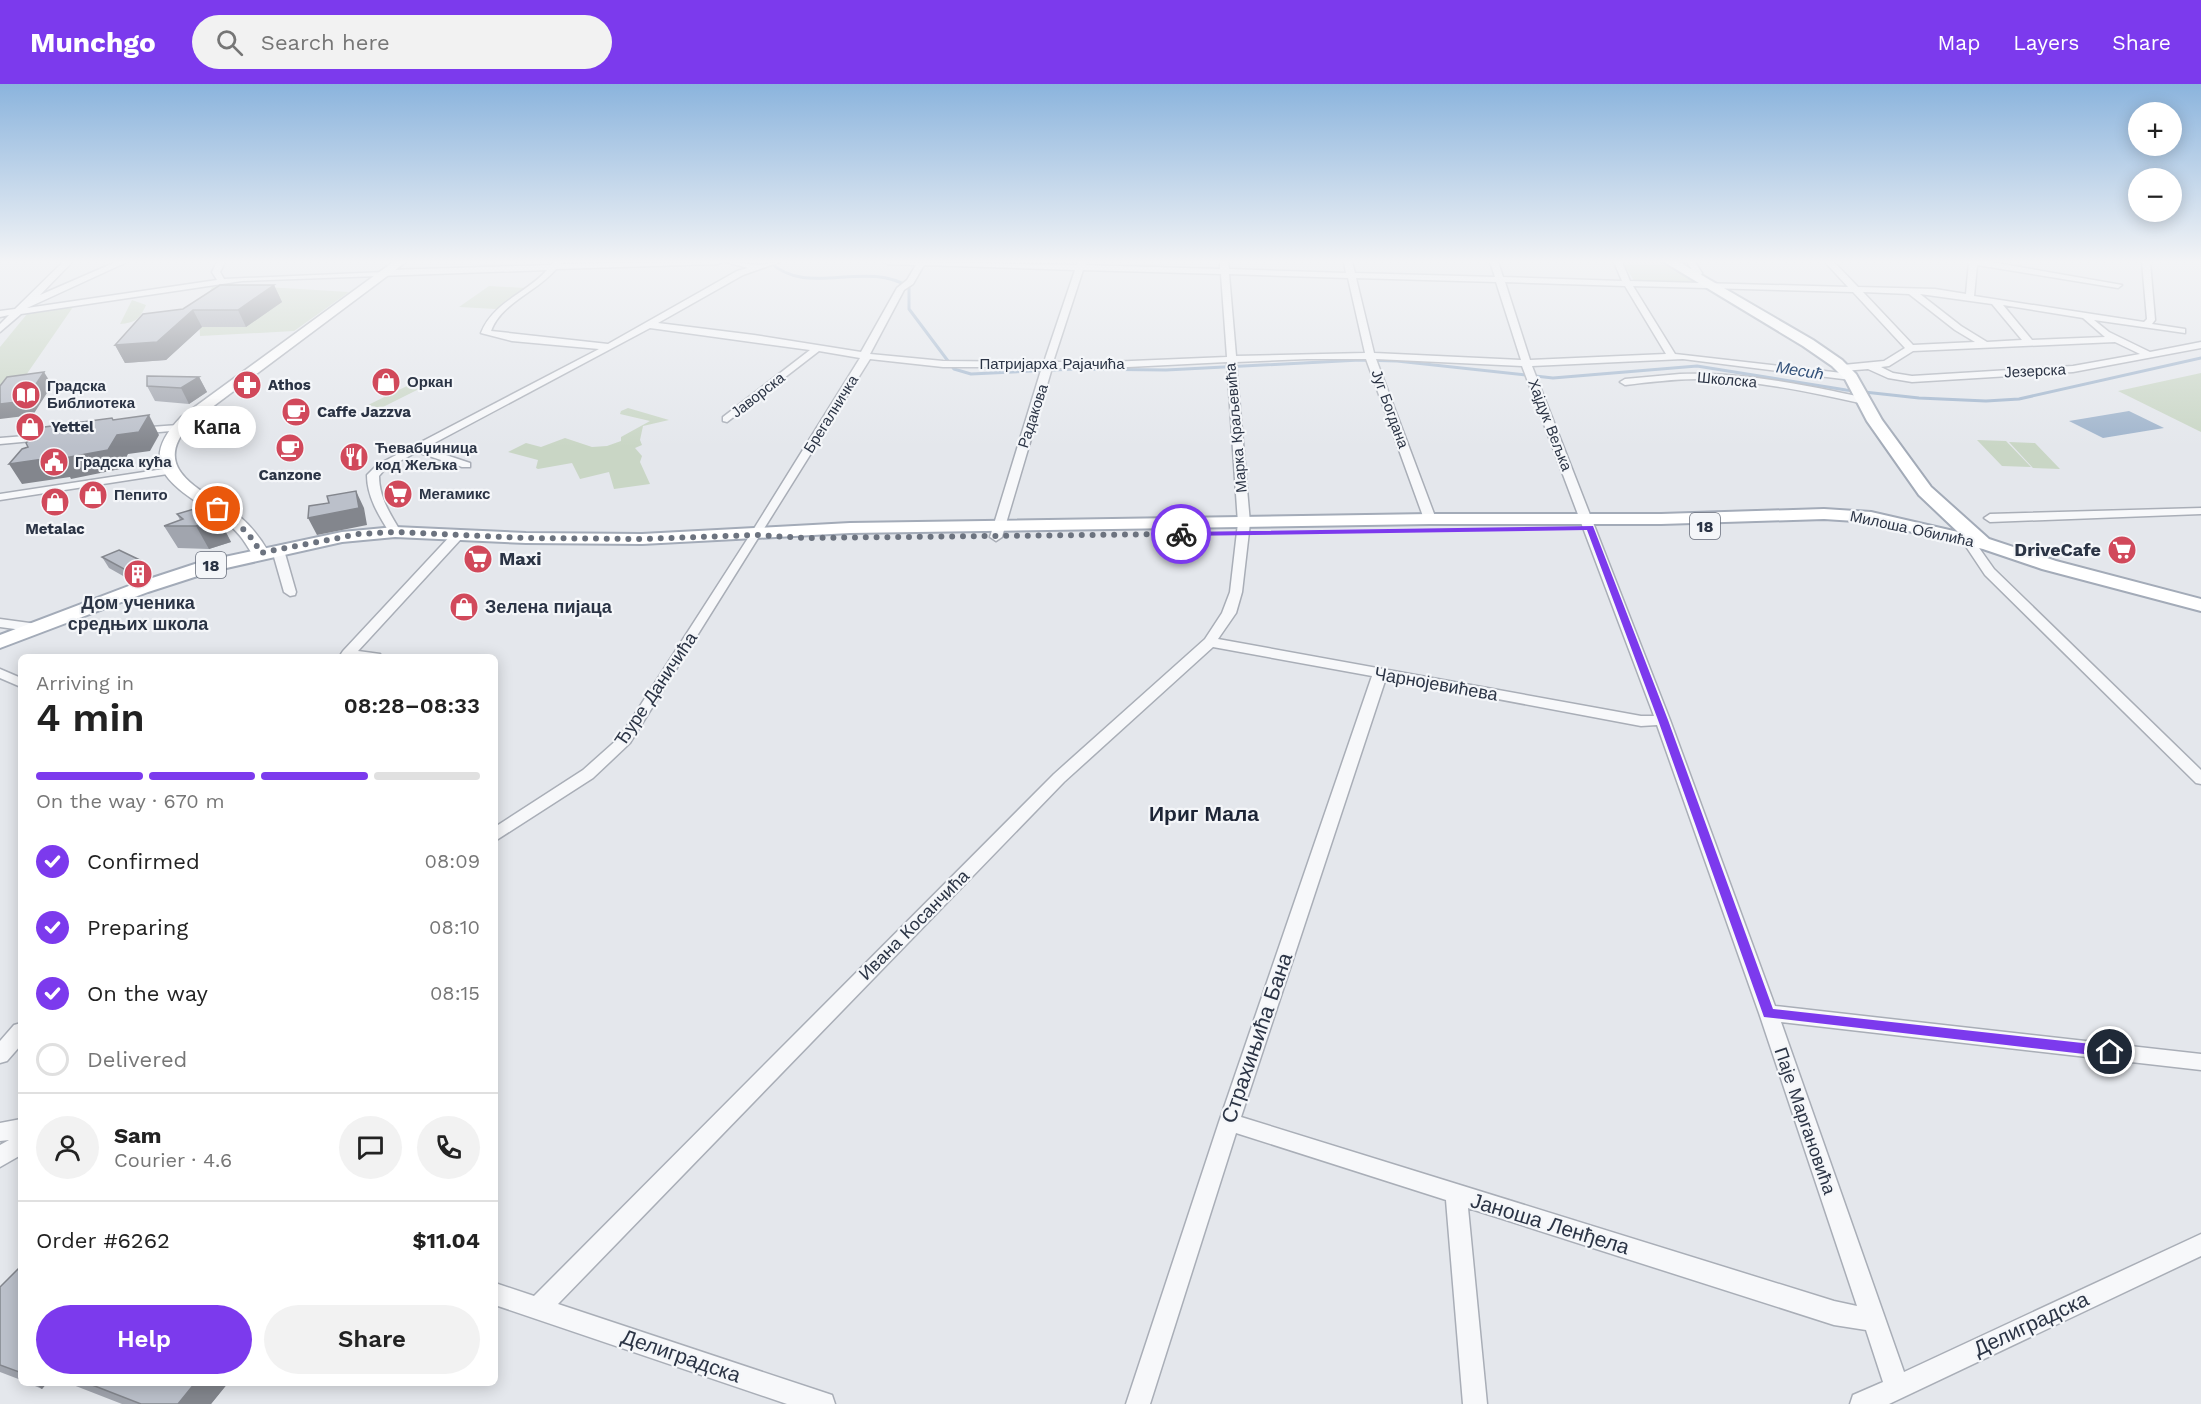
<!DOCTYPE html>
<html lang="en">
<head>
<meta charset="utf-8">
<style>
	:root { --surface:#fff; --page:#f2f2f2; --text:#222; --muted:#767676; --line:#e0e0e0; --accent:#7c3aed }
	body { margin:0; font-family:"Work Sans",sans-serif; background:var(--page); color:var(--text); height:100vh; display:flex; flex-direction:column; font-size:22px; white-space:nowrap }
	* { box-sizing:border-box; margin:0 }
	p { font-size:20px; color:var(--muted) }
	.icon { flex:none; width:33px; height:33px; fill:none; stroke:currentColor; stroke-width:2; stroke-linecap:round; stroke-linejoin:round }
	.map { position:relative; flex:1; overflow:hidden }
	.sheet { position:absolute; left:18px; top:570px; width:480px; height:732px; display:flex; flex-direction:column; background:var(--surface); border-radius:9px; box-shadow:0 3px 15px #0003 }
	.sheet>* { flex:none }
	.tools { position:absolute; left:2128px; top:18px; display:grid; gap:12px }
	.tools a { display:grid; place-items:center; width:54px; height:54px; border-radius:50%; background:var(--surface); box-shadow:0 3px 15px #0003; font-size:30px }
	.pin { position:absolute; display:grid; place-items:center; width:51px; height:51px; color:#fff; margin:-26px; border:3px solid #fff; border-radius:50%; box-shadow:0 2px 6px #0007 }
	.courier { position:absolute; display:grid; place-items:center; width:60px; height:60px; margin:-30px; border:4px solid #7c3aed; border-radius:50%; background:#fff; color:#222; box-shadow:0 2px 8px #0007 }
	.bubble { position:absolute; height:42px; border-radius:21px; background:var(--surface); box-shadow:0 3px 15px #0003; font-size:20px; font-weight:600; line-height:42px; text-align:center }
	.summary em { font-style:normal; font-weight:600 }
	.summary div { display:flex; flex-direction:column-reverse }
	.summary { display:flex; align-items:center; justify-content:space-between; height:102px; padding:0 18px }
	h1 { font-size:39px; font-weight:600; line-height:45px }
	.bar { display:grid; grid-template-columns:repeat(4,1fr); gap:9px 6px; align-content:center; height:72px; padding:0 18px }
	.bar i { height:8px; border-radius:4px; background:var(--line) }
	.bar .on { background:var(--accent) }
	.bar p { grid-column:span 4 }
	.line { display:flex; align-items:center; gap:15px; padding:0 18px; border-top:2px solid var(--line) }
	.line div { flex:1 }
	.round { display:grid; place-items:center; flex:none; width:63px; height:63px; border-radius:32px; background:var(--page) }
	ol { padding:0 18px; list-style:none }
	li { display:flex; align-items:center; gap:18px; height:66px }
	li p { margin-inline-start:auto }
	li .icon { padding:6px; border-radius:50%; background:var(--accent); color:#fff; stroke-width:4 }
	li:last-child { color:var(--muted) }
	li i { width:33px; height:33px; border:3px solid var(--line); border-radius:50% }
	.cta { display:flex; gap:12px; margin-top:auto; padding:12px 18px }
	.cta a { flex:1; height:69px; border-radius:36px; background:var(--accent); color:#fff; font-size:24px; font-weight:600; line-height:69px; text-align:center }
	.cta a+a { background:var(--page); color:var(--text) }
	header { display:flex; align-items:center; gap:36px; box-sizing:border-box; height:84px; padding:0 30px; background:var(--accent); color:#fff }
	header strong { font-size:28px }
	nav { display:flex; gap:33px; margin-inline-start:auto; font-size:21px }
	.search { width:420px; height:54px; background:var(--page); display:flex; align-items:center; gap:15px; box-sizing:border-box; padding:0 21px; border-radius:33px; color:var(--muted); font-size:22px }
	.map>svg:first-child { display:block }
</style>
</head>
<body>
<header>
<strong>Munchgo</strong>
<div class="search"><svg class="icon" aria-label="search" viewBox="0 0 24 24"><circle cx="10" cy="10" r="6"/><path d="M15 15l6 6"/></svg>Search here</div>
<nav><a>Map</a><a>Layers</a><a>Share</a></nav>
</header>
<div class="map">
<svg width="2201" height="1320" viewBox="0 0 2201 1320">
	<rect width="100%" height="100%" fill="#e4e7ec"/>
	<path fill="#c9d6c5" d="M1623,178h42l35,21 -66,-2z
		M235,198l-3,3 117,7 -55,39 -94,5 -1,-21 13,-28z
		M489,202l37,2 -30,21 -37,-2z
		M132,216l14,5c-6,14 -11,18 -26,19z
		M73,223l-49,71 -24,14v-45l27,-33z
		M2201,289v59l-83,-41z
		M409,301l12,3 -40,20 -13,-3z
		M628,324l41,12 -26,6 -3,14 2,5 -7,3 7,8 -2,6 10,22 -36,5 -5,-17 -29,7 -8,-16 -34,6 -2,-1 2,-8 -30,-8 18,-9 15,4 24,-9 27,9 15,-1 14,-5v-4l29,-16 -30,-7 1,-3z
		M1977,356l29,1 25,26 -29,-1z
		M2009,358l26,1 25,26 -27,-1z"/>
	<path fill="#9fb4cc" d="M2129,327l35,17 -61,10 -34,-17z"/>
	<g fill="none" stroke-linecap="round" stroke-linejoin="round">
		<path stroke="#9fb4cc" stroke-width="3" d="M770,178c37,36 95,-3 139,25v22l45,60 17,5 104,-5 91,1 194,-10 37,1 156,17 144,-12 149,24 73,8 67,3 33,-2 182,-41"/>
		<g stroke="#a9aeb7" stroke-width="3">
			<path id="minor" d="M63,178h9l-32,33 76,-33h11l-100,46 190,-28 -5,-8 5,-10h8l-5,10 4,7 160,-7 4,-2 163,-5 3,-3h7v2l161,-2 -4,2 -162,5c-19,23 -54,33 -65,62l117,13 129,-73 11,-3 -22,-6 32,3 22,-3 -37,13 -85,48 96,12 107,17 36,-64 10,-8 9,-15 -28,-1 -4,-2 193,3 1,-3h8l-1,3 135,4v-7h8l1,7 117,4 -2,-11h8l3,11 140,4 -5,-15h8l5,15 119,4 -8,-19h8l8,19 218,6 -23,-25h9l24,25 77,2 31,5 3,-32h22l131,23 -4,3 -141,-23 -3,31 170,26 3,-3 -5,-57h8l5,58 -3,4 33,5v4l-91,-13 15,12 41,20 51,-10v6l-128,24 -161,10 -24,-4 -20,-9 -25,2 -5,-3 5,-3 41,-4 21,-13 -52,-56 -220,-6 42,68 176,20 5,3 -5,3 -168,-21 -151,7 138,354 105,286 426,48v16l-420,-48 123,350 297,-138v22l-312,148h-39l3,-9 30,-13 -17,-52 -32,-5 -366,-117 19,196h-24l-17,-204 -210,-67 -86,271h-24l93,-282 153,-446 -159,-29 -149,135 -506,522 265,88 9,3 3,9h-48l-292,-99v-22l39,13 520,-522 151,-135 17,-26 8,-21 8,-69 -11,-161 -119,6h-56l-50,169 -6,4 -6,-4 52,-170h-99l-73,-8 -240,384 -37,35 -98,63v-14l88,-57 37,-33 130,-202 110,-177 -41,-7 -92,71 -4,-1v-4l87,-67 -160,-22 -225,120 45,15v4h-8l-45,-15 -32,17 -6,7c0,21 11,38 22,56l-6,4 -4,-1c-12,-19 -24,-38 -24,-60l10,-10 222,-116 -87,-8 -31,-8c12,-31 46,-40 66,-63l-305,11 -221,33 -21,18v-8l9,-9 -9,2v-6l15,-2zM924,181l151,5 -31,92 -101,-1 -73,-7 34,-64 9,-6zM1083,186l138,4 6,83 -119,5h-55zM1229,190l119,4 17,75 -129,3zM1356,194l140,4 25,78 -147,-7zM1505,198l120,4 41,68 -136,6zM1863,208l46,2 46,36 20,12 -62,3zM1920,210l72,10 30,36 -35,2 -26,-16zM2003,221l80,13 22,19 -73,3zM2115,258l25,12 -67,12 -161,10 -19,-3 -12,-6 8,-1 24,-15zM1307,275h59l58,160 6,4 6,-4 -60,-160 146,7 132,350h-13l-423,-77 18,-26 6,-21 8,-69 -14,-161zM1386,594l255,48 16,-1 102,288 98,293 -23,-5 -593,-184z
				M1687,178h8l7,11 -3,6h-6l1,-6z
				M1680,290c52,-2 103,7 153,17 11,3 27,4 36,10l-5,3c-54,-12 -109,-24 -165,-25 -25,0 -49,3 -74,6l-5,-3 5,-3z
				M178,341l5,3 -1,2 -45,4 -5,-3 5,-3z
				M50,350l5,3 -1,2 -54,5v-6z
				M170,384l6,3 -2,2 -174,27v-6z
				M2201,424v6l-211,8 -6,-4 6,-4z
				M457,448l6,4 -2,3 -103,112 22,3 2,3h-39l-2,-3 2,-3 110,-118z
				M1973,460l4,1 17,24 207,201v14l-5,-1 -211,-208 -18,-27z
				M278,462l6,4 12,42 -1,3 -5,1 -6,-4 -12,-42z
				M0,535l37,5 7,4 -7,4 -37,-5z
				M0,585l21,9v9l-21,-9z
				M21,939v22l-14,16 -7,2v-22l14,-16z
				M21,1035v36l-21,12v-22l9,-5 -9,1v-18z"/>
		</g>
		<g stroke="#a9aeb7" stroke-width="3">
			<path id="secondary" d="M393,178h13l-215,161c-46,49 17,68 49,94 12,10 21,22 29,36l-3,4h-12c-8,-13 -14,-24 -26,-33 -38,-31 -102,-51 -47,-107z"/>
		</g>
		<g stroke="#a3abb8" stroke-width="4">
			<path id="primary" d="M1664,178h15l134,78 29,20 14,14 26,46 49,67 58,52 67,22 145,38v12l-159,-42 -59,-20 -112,-27 -47,-3 -163,5h-231l-580,9 -208,11 -116,-1 -131,-6 -53,5 -129,29 -65,21 -148,56v-13l134,-51 67,-22 141,-30 53,-5 131,6 116,1 208,-11 580,-9h231l163,-5 47,3 87,20 -39,-37 -52,-74 -22,-42 -13,-13 -29,-20z"/>
		</g>
		<use href="#minor" fill="#f7f8fa" fill-rule="evenodd"/>
		<use href="#secondary" fill="#fff" fill-rule="evenodd"/>
		<use href="#primary" fill="#fff" fill-rule="evenodd"/>
	</g>
	<path fill="#a1a5ae" d="M274,201l8,17 -36,25h-44l-36,33 -41,3 -10,-18 68,-36z
		M199,293l8,15 -18,12 -34,-3 -8,-15z
		M177,430l42,5 12,23 -22,7 -31,-1 -14,-22 16,-6z
		M102,473l49,16 -19,8 -23,-13z
		M21,1182v114l-21,-8v-85z
		M28,1299h19l-5,6z
		M68,1299h160l-17,21h-89z"/>
	<path fill="#83868d" d="M274,201l8,17 -36,25 -8,-17z
		M193,226l9,17 -36,33 -41,3 -10,-18z
		M44,288l8,13 -19,30 -33,4v-15z
		M199,293l8,15 -18,12 -8,-16z
		M149,331l10,20 -9,16 -22,3 -8,15 -49,10 -1,-2 -48,7 -13,-20 103,-46 10,16z
		M356,407l8,17 3,17 -50,10 -9,-17z
		M219,435l12,23 -22,7 -13,-23z
		M144,478l7,11 -19,8 -8,-12z
		M34,1299h13l-5,6z
		M195,1299h33l-17,21h-33z"/>
	<path fill="#bbc0ca" stroke="#83868d" stroke-width="1.5" d="M220,201h54l-36,25h-45l-36,32 -42,3 28,-31 40,-5z
		M44,288l-19,29 -25,3v-18l7,-9z
		M147,292l52,1 -18,11 -34,-2z
		M149,331l-10,17 -22,3 -9,15 -49,9 -2,-2 -48,7 13,-15 6,-2 -2,-4 11,-11v-4l75,-10 1,2z
		M356,407l3,17 -51,10 1,-12 20,-3 -2,-7z
		M194,425l8,2 5,-1 12,9 -23,7h-32l19,-7 -6,-5z
		M119,466l25,12 -20,7 -22,-12z
		M21,1182v104l-2,2 -19,-7v-78z
		M87,1299h108l-17,21h-37z"/>
	<linearGradient id="sky" x2="0" y2="1"><stop stop-color="#8bb4dd"/><stop offset="0.49" stop-color="#f3f4f6"/><stop offset="1" stop-color="#f3f4f6" stop-opacity="0"/></linearGradient>
	<rect width="2201" height="363" fill="url(#sky)"/>
	<path fill="#7c3aed" d="M1593,442l75,194 105,289 337,37 4,2 2,4 -2,4 -4,1 -346,-40 -106,-297 -71,-190 -406,6 -4,-2 4,-2z"/>
	<g fill="none" stroke-linecap="round" stroke-linejoin="round">
		<path stroke="#6c737f" stroke-width="6" stroke-dasharray="0 10.8" d="M218,425c16,12 34,24 42,44l99,-19 36,-2 131,6 116,1 114,-4 50,3 375,-4"/>
	</g>
	<defs>
		<g id="shop-disc" transform="scale(1.5)"><circle r="9.5" fill="#d1495b" stroke="#f4f6f9"/><path d="M-5-2.5h2.3a2.7 3.5 0 0 1 5.4 0H5L5.5 6h-11ZM-1.5-2.5h3a1.5 2.3 0 0 0-3 0Z" fill="#fff"/></g>
		<g id="pharmacy-disc" transform="scale(1.5)"><circle r="9.5" fill="#d1495b" stroke="#f4f6f9"/><path d="M-2-6h4v4h4v4h-4v4h-4v-4h-4v-4h4Z" fill="#fff"/></g>
		<g id="library-disc" transform="scale(1.5)"><circle r="9.5" fill="#d1495b" stroke="#f4f6f9"/><path d="M-6-4Q-3-5.5-.7-3.5V5Q-3 3-6 4ZM6-4Q3-5.5 .7-3.5V5Q3 3 6 4Z" fill="#fff"/></g>
		<g id="cafe-disc" transform="scale(1.5)"><circle r="9.5" fill="#d1495b" stroke="#f4f6f9"/><path d="M-5.5-4.5H6V0H3Q3 3.5 0 3.5H-2.5Q-5.5 3.5-5.5 0ZM3-3.2v2h1.7v-2ZM-6 4.5H4V6H-6Z" fill="#fff"/></g>
		<g id="restaurant-disc" transform="scale(1.5)"><circle r="9.5" fill="#d1495b" stroke="#f4f6f9"/><path d="M-5-6h1v4h1v-4h1v4h1v-4h1v5L-1.5 .5V6h-2V.5L-5-1ZM5-6V6H3V1.5H1.5Q1.5-4 5-6Z" fill="#fff"/></g>
		<g id="civic-disc" transform="scale(1.5)"><circle r="9.5" fill="#d1495b" stroke="#f4f6f9"/><path d="M-.6-6.5H3V-4.5H.6V-3L4-1V1h2V6H-6V1h2V-1L-.6-3ZM-1.2 2.5V6h2.4V2.5Z" fill="#fff"/></g>
		<g id="supermarket-disc" transform="scale(1.5)"><circle r="9.5" fill="#d1495b" stroke="#f4f6f9"/><path d="M-6-5.5h2.5l.6 2H6L4.5 2H-2.5L-4.4-4H-6ZM-1.5 3.2a1.3 1.3 0 1 0 .1 0ZM3 3.2a1.3 1.3 0 1 0 .1 0Z" fill="#fff"/></g>
		<g id="building-disc" transform="scale(1.5)"><circle r="9.5" fill="#d1495b" stroke="#f4f6f9"/><path d="M-4-6H4V6H1V3H-1V6H-4ZM-2.5-4.3h1.7v1.8h-1.7ZM.8-4.3h1.7v1.8H.8ZM-2.5-1h1.7V.8h-1.7ZM.8-1h1.7V.8H.8Z" fill="#fff"/></g>
	</defs>
	<g fill-rule="evenodd">
		<use href="#shop-disc" x="386" y="298"/>
		<use href="#pharmacy-disc" x="247" y="301"/>
		<use href="#library-disc" x="26" y="311"/>
		<use href="#cafe-disc" x="296" y="328"/>
		<use href="#shop-disc" x="30" y="343"/>
		<use href="#cafe-disc" x="290" y="364"/>
		<use href="#restaurant-disc" x="354" y="373"/>
		<use href="#civic-disc" x="54" y="378"/>
		<use href="#supermarket-disc" x="398" y="410"/>
		<use href="#shop-disc" x="93" y="411"/>
		<use href="#shop-disc" x="55" y="418"/>
		<use href="#supermarket-disc" x="2122" y="466"/>
		<use href="#supermarket-disc" x="478" y="475"/>
		<use href="#building-disc" x="138" y="490"/>
		<use href="#shop-disc" x="464" y="523"/>
	</g>
	<g text-anchor="middle" stroke-width="4.5" stroke-linejoin="round" paint-order="stroke">
		<g font-size="15" fill="#2b3445" stroke="#f4f6f9">
			<text x="1052" y="285">Патријарха Рајачића</text>
			<text transform="translate(2035 287) rotate(-3)" y="5">Језерска</text>
			<text transform="translate(1727 296) rotate(5)" y="5">Школска</text>
			<text transform="translate(758 311) rotate(-38)" y="5">Јаворска</text>
			<text transform="translate(1390 325) rotate(70)" y="5">Југ Богдана</text>
			<text transform="translate(831 330) rotate(-58)" y="5">Брегалничка</text>
			<text transform="translate(1033 332) rotate(-72)" y="5">Радакова</text>
			<text transform="translate(1550 341) rotate(69)" y="5">Хајдук Вељка</text>
			<text transform="translate(1236 344) rotate(-95)" y="5">Марка Краљевића</text>
			<text transform="translate(1912 445) rotate(12)" y="5">Милоша Обилића</text>
		</g>
		<g font-size="15" font-weight="bold" fill="#2b3445" stroke="#f4f6f9" text-anchor="start">
			<text x="407" y="303">Оркан</text>
			<text x="268" y="306">Athos</text>
			<text x="47" y="307">Градска<tspan x="47" dy="17">Библиотека</tspan></text>
			<text x="317" y="333">Caffe Jazzva</text>
			<text x="51" y="348">Yettel</text>
			<text x="375" y="369">Ћевабџиница<tspan x="375" dy="17">код Жељка</tspan></text>
			<text x="75" y="383">Градска кућа</text>
			<text x="290" y="396" text-anchor="middle">Canzone</text>
			<text x="419" y="415">Мегамикс</text>
			<text x="114" y="416">Пепито</text>
			<text x="55" y="450" text-anchor="middle">Metalac</text>
		</g>
		<g font-size="16" font-style="italic" fill="#34527a" stroke="#f4f6f9">
			<text transform="translate(1800 286) rotate(9)" y="6">Месић</text>
		</g>
		<g fill="#f4f6f9" stroke="#676e7b" stroke-width="1.5">
			<rect x="1690" y="429" width="30" height="26" rx="4.5"/>
			<rect x="196" y="468" width="30" height="26" rx="4.5"/>
		</g>
		<g font-size="16" font-weight="bold" fill="#2b3445">
			<text x="1705" y="448">18</text>
			<text x="211" y="487">18</text>
		</g>
		<g font-size="18" font-weight="bold" fill="#2b3445" stroke="#f4f6f9" text-anchor="start">
			<text x="2101" y="472" text-anchor="end">DriveCafe</text>
			<text x="499" y="481">Maxi</text>
			<text x="138" y="525" text-anchor="middle">Дом ученика<tspan x="138" dy="21">средњих школа</tspan></text>
			<text x="485" y="529">Зелена пијаца</text>
		</g>
		<g font-size="18" fill="#2b3445" stroke="#f4f6f9">
			<text transform="translate(1436 600) rotate(10)" y="6">Чарнојевићева</text>
			<text transform="translate(656 605) rotate(-56)" y="6">Ђуре Даничића</text>
			<text transform="translate(914 841) rotate(-45)" y="6">Ивана Косанчића</text>
			<text transform="translate(1805 1037) rotate(71)" y="6">Паје Маргановића</text>
		</g>
		<g font-size="21" font-weight="bold" fill="#1d2536" stroke="#f4f6f9">
			<text x="1204" y="737">Ириг Мала</text>
		</g>
		<g font-size="21" fill="#2b3445" stroke="#f4f6f9">
			<text transform="translate(1257 954) rotate(-71)" y="7">Страхињића Бана</text>
			<text transform="translate(1550 1140) rotate(17)" y="7">Јаноша Ленђела</text>
			<text transform="translate(2031 1240) rotate(-25)" y="7">Делиградска</text>
			<text transform="translate(681 1272) rotate(19)" y="7">Делиградска</text>
		</g>
	</g>
</svg>
<div class="tools">
<a>+</a>
<a>−</a>
</div>
<div class="pin" style="left:218px;top:425px;background:#ea580c"><svg class="icon" aria-label="bag" viewBox="0 0 24 24"><path d="M5 8h14l-1 12H6zM9 8a3 3 0 0 1 6 0"/></svg></div>
<div class="pin" style="left:2110px;top:968px;background:#1f2937"><svg class="icon" aria-label="home" viewBox="0 0 24 24"><path d="M3 11l9-7 9 7M6 9v11h12V9"/></svg></div>
<div class="courier" style="left:1181px;top:450px"><svg class="icon" aria-label="bike" viewBox="0 0 24 24"><circle cx="6" cy="16" r="4"/><circle cx="18" cy="16" r="4"/><path d="M6 16l4-8h5l3 8M10 8l3 8H6M13 5h3"/></svg></div>
<div class="bubble" style="left:178px;top:322px;width:78px">Капа</div>
<section class="sheet">
<div class="summary"><div><h1>4 min</h1><p>Arriving in</p></div><em>08:28–08:33</em></div>
<div class="bar"><i class="on"></i><i class="on"></i><i class="on"></i><i></i><p>On the way · 670 m</p></div>
<ol>
<li><svg class="icon" aria-label="check" viewBox="0 0 24 24"><path d="M5 12l5 5 9-10"/></svg>Confirmed<p>08:09</p></li>
<li><svg class="icon" aria-label="check" viewBox="0 0 24 24"><path d="M5 12l5 5 9-10"/></svg>Preparing<p>08:10</p></li>
<li><svg class="icon" aria-label="check" viewBox="0 0 24 24"><path d="M5 12l5 5 9-10"/></svg>On the way<p>08:15</p></li>
<li><i></i>Delivered</li>
</ol>
<div class="line" style="height:108px"><a class="round"><svg class="icon" aria-label="person" viewBox="0 0 24 24"><circle cx="12" cy="8" r="4"/><path d="M4 21q1-7 8-7t8 7"/></svg></a><div><b>Sam</b><p>Courier · 4.6</p></div><a class="round"><svg class="icon" aria-label="chat" viewBox="0 0 24 24"><path d="M4 5h16v11H9l-5 4z"/></svg></a><a class="round"><svg class="icon" aria-label="phone" viewBox="0 0 24 24"><path d="M5 4h4l2 5-3 2q2 4 5 5l2-3 5 2v4C11 20 4 13 5 4z"/></svg></a></div>
<div class="line" style="height:78px"><div>Order #6262</div><b>$11.04</b></div>
<div class="cta"><a>Help</a><a>Share</a></div>
</section>
</div>
</body>
</html>
